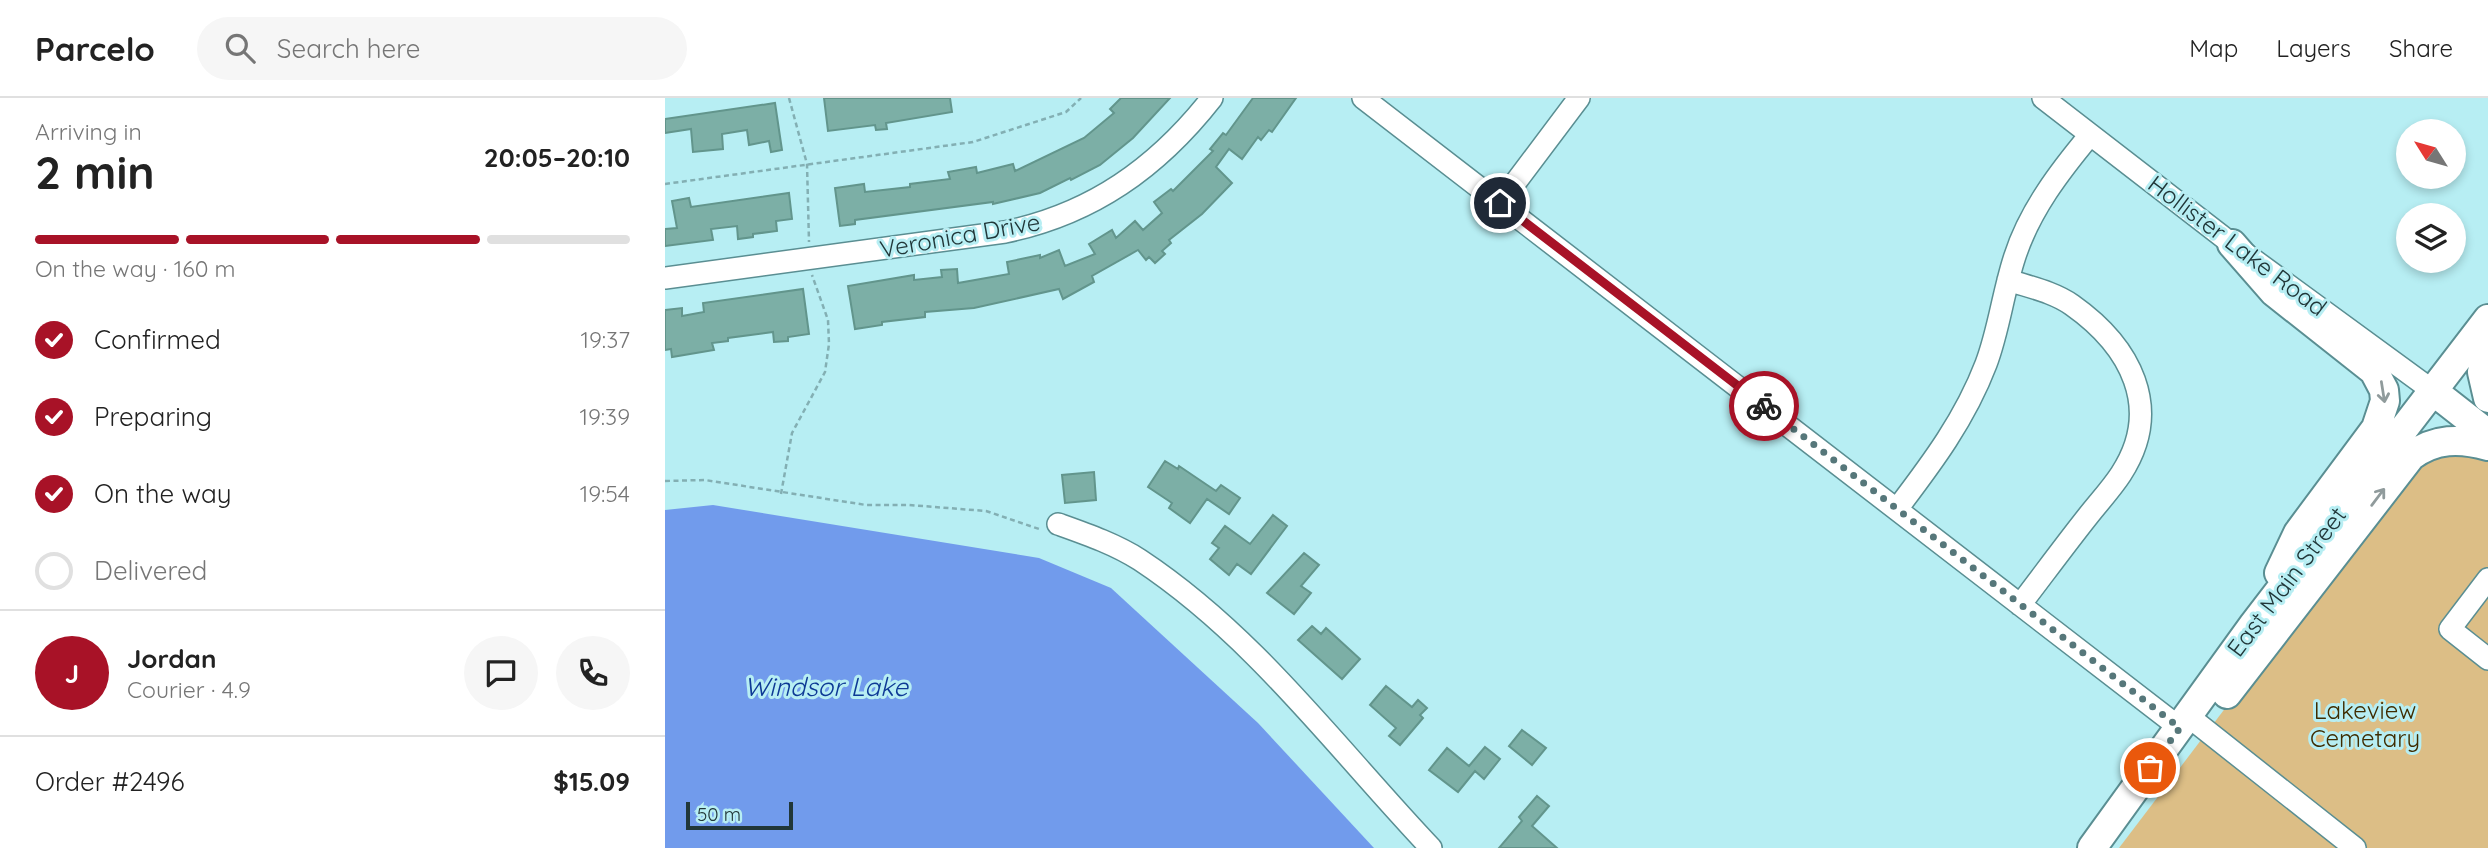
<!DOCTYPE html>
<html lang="en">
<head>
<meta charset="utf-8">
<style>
	:root { --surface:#fff; --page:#f6f6f6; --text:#222; --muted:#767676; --line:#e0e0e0; --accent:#a81227 }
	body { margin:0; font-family:Quicksand,sans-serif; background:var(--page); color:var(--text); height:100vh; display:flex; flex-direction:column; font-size:26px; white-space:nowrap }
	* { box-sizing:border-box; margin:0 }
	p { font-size:23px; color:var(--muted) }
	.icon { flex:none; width:38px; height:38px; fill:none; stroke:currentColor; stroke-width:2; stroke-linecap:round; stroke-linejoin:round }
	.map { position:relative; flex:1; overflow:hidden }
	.details { display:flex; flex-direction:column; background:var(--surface); width:665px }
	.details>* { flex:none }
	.needle { width:46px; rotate:307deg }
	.controls { position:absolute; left:1731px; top:21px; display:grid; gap:14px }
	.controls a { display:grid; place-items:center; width:70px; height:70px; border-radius:50%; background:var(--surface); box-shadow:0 4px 10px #0003; font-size:35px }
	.scale { position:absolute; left:21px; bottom:18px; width:107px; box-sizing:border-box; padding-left:7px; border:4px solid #213739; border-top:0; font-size:19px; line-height:24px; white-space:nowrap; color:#213739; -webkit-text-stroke:5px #b7eef3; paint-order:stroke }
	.pin { position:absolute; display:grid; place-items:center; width:60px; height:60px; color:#fff; margin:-30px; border:4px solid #fff; border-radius:50%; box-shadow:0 2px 7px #0007 }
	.courier { position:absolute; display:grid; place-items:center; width:70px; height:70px; margin:-35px; border:5px solid #a81227; border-radius:50%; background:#fff; color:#222; box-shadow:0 2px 9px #0007 }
	.overview em { font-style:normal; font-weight:700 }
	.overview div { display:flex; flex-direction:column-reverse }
	.overview { display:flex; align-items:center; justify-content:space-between; height:119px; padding:0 35px }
	h1 { font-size:46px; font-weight:700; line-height:52px }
	.bar { display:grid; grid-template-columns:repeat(4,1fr); gap:10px 7px; align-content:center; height:84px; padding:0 35px }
	.bar i { height:9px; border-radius:5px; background:var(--line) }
	.bar .selected { background:var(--accent) }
	.bar p { grid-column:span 4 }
	.line { display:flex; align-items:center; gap:18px; padding:0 35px; border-top:2px solid var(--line) }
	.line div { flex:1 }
	.round { display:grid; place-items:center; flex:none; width:74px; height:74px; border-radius:37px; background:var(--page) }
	ol { padding:0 35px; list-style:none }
	li { display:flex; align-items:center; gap:21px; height:77px }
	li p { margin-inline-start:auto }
	li .icon { padding:7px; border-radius:50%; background:var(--accent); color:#fff; stroke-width:4 }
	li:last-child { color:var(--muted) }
	li i { width:38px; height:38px; border:4px solid var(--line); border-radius:50% }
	header { display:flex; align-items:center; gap:42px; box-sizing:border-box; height:98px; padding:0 35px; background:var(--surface); border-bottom:2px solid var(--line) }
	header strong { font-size:33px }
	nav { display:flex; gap:38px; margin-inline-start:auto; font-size:24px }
	.search { width:490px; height:63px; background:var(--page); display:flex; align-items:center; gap:18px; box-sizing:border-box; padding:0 24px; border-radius:38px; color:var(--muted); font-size:26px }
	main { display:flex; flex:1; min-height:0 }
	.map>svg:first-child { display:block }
</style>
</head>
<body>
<header>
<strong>Parcelo</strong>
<div class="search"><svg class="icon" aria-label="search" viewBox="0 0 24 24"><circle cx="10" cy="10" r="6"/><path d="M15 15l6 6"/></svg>Search here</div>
<nav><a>Map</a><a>Layers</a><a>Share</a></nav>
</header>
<main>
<section class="details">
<div class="overview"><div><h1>2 min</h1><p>Arriving in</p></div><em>20:05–20:10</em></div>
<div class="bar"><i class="selected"></i><i class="selected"></i><i class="selected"></i><i></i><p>On the way · 160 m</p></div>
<ol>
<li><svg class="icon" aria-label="check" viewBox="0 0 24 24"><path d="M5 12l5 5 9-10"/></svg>Confirmed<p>19:37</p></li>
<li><svg class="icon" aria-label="check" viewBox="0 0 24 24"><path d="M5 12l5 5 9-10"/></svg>Preparing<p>19:39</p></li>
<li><svg class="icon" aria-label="check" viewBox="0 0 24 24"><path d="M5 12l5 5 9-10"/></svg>On the way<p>19:54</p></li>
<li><i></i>Delivered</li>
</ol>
<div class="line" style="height:126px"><b class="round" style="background:var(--accent);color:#fff">J</b><div><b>Jordan</b><p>Courier · 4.9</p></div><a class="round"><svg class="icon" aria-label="chat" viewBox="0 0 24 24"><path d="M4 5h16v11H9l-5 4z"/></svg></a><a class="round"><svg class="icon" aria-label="phone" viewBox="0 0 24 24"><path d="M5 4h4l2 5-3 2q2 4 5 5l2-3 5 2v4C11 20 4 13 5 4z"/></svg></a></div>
<div class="line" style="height:91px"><div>Order #2496</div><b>$15.09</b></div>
</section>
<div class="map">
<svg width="1823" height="750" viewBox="0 0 1823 750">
	<rect width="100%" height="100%" fill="#b7eef3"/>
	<path fill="#dcbe86" d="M1804,350l19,14v386h-369l291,-383z"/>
	<path fill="#719bec" d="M48,407l326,53 72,30 147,135 116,125h-709v-338z"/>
	<path fill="#7cafa6" stroke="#62958c" stroke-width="2" d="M159,0h126l2,14 -66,11 1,6 -11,1 -1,-5 -47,6z
		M456,0h49l-37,40 -33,27 -29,15 -1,-2 -30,15 -47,11v-2l-138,18v4l-15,2 -5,-38 29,-4 1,8 45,-5v-3l40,-5 -2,-7 28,-5 1,6 36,-9 2,7 69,-33 30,-25 -4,-4z
		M588,0h43l-24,34 -3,-2 -8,10 -3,-3 -16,22 -13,-10 -13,18 16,16 -30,31 -33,26 2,3 -9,8 3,3 -10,9 -6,-6 -3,3 -8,-10 -46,26 2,6 -31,17 -4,-10 -85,19 -49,4v5l-43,5v3l-27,4 -7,-43 66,-11v5l28,-3 -1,-7 16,-1 1,14 51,-9 -2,-12 33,-7v3l19,-8 6,16 30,-12 -6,-10 23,-14 4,8 19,-17 8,9 19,-17 -8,-11 17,-13 2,2 40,-40 -3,-2 13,-16 3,2z
		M110,5l7,47 -11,2 -2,-11 -20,4 -2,-15 -25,4 1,15 -30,3 -2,-23 -26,4v-14z
		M124,95l3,26 -16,2 1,10 -24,3v3l-15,2 -1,-13 -26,3 2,11 -48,6v-17l12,-1 -5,-27 17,-3 2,9z
		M138,191l6,45 -21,3v4l-14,1 -1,-10 -45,6v3l-16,2 2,7 -42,7 -1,-8 -6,1v-40l17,-2v8l22,-4 -1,-9z
		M500,363l13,8 1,-3 37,25 5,-6 19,13 -11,16 -22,-15 -17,24 -21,-15 3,-5 -24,-16z
		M429,374l2,28 -31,3 -3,-28z
		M608,417l14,11 -36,48 -14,-10 -8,11 -19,-16 9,-11 -7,-5 13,-17 25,18z
		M639,455l15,12 -18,21 10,7 -17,21 -27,-21z
		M647,528l9,8 5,-6 34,31 -18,20 -44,-39z
		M721,588l26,21 6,-7 9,8 -7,7 3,3 -23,27 -11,-9 7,-8 -26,-23z
		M857,632l24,18 -14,17 -23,-19z
		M820,649l15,12 -16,20 -9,-8 -17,21 -29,-22 18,-22 22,18z
		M872,698l12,10 -17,20 25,22h-58l23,-27 -3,-4z"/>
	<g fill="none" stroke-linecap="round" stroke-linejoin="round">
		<g stroke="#5a8e92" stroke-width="24">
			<path id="minor" d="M698,0l817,630
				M1378,0l189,146 201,147
				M835,105l79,-105
				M0,180l340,-46c87,-18 152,-64 207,-134
				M1343,182c21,7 46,12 64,25 58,41 92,103 49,169 -9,14 -22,28 -33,42 -23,29 -45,59 -68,89
				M1232,411c35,-46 68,-90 89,-145 13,-34 17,-72 29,-108 15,-46 45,-85 75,-121
				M393,426c28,10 57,20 82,36 115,76 197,189 291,288
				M1823,481l-38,50 38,30
				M1523,618l167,132"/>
		</g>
		<g stroke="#5a8e92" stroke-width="32">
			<path id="major" d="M1567,146l42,48 100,79 10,19 1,11 -9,27 -78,105 -19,40
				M1823,257l-6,17 6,26
				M1768,293l55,43
				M1562,596l184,-238c24,-18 49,-18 77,-10
				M1427,750l162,-224 234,-305"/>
		</g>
		<path stroke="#83afb3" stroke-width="2.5" stroke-dasharray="5 3.5" stroke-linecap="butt" d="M124,0l18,66 2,78
			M0,86l308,-42 93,-30 15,-14
			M0,383l40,-1 161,25h43l77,6 56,19
			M116,396l11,-61 33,-61 4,-28 -1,-24 -16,-45"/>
		<use href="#minor" stroke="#fff" stroke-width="21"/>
		<use href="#major" stroke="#fff" stroke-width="28"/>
	</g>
	<defs><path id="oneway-shaft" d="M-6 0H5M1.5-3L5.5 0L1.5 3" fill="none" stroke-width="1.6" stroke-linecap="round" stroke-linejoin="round" transform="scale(1.75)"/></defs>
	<g stroke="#909b9c">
		<use href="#oneway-shaft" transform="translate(1718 294) rotate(81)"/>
		<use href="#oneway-shaft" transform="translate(1713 399) rotate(-53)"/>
	</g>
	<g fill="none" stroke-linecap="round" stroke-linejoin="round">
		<path stroke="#56777a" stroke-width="7" stroke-dasharray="0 12.6" d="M1099,308l416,322 -30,40"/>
		<path stroke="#a81227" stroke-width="9" d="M835,105l264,203"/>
	</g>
	<g text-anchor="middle" stroke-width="6" stroke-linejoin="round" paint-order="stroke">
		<g font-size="24" fill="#213739" stroke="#b7eef3">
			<text transform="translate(295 138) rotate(-10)" y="8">Veronica Drive</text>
			<text transform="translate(1572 148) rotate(37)" y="8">Hollister Lake Road</text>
			<text transform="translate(1622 484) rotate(-53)" y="8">East Main Street</text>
		</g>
		<g font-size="24" fill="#3f2c00" stroke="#b7eef3">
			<text x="1700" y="621">Lakeview<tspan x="1700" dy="28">Cemetary</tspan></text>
		</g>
		<g font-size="26" font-style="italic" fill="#0d3995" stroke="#b7eef3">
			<text x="161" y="598">Windsor Lake</text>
		</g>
	</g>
</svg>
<div class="controls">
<a><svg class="needle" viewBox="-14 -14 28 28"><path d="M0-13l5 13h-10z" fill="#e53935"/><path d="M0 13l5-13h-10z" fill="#767676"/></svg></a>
<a><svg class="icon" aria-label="layers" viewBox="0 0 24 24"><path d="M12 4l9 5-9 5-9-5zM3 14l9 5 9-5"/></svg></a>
</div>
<div class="scale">50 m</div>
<div class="pin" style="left:1485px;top:670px;background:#ea580c"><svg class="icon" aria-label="bag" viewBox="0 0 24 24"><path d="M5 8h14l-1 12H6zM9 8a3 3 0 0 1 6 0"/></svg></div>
<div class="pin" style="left:835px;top:105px;background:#1f2937"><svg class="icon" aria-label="home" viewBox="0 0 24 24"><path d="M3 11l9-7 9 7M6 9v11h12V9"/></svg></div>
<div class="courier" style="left:1099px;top:308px"><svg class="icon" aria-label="bike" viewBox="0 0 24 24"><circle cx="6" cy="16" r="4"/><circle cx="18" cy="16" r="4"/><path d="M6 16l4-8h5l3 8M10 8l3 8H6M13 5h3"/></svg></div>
</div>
</main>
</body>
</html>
